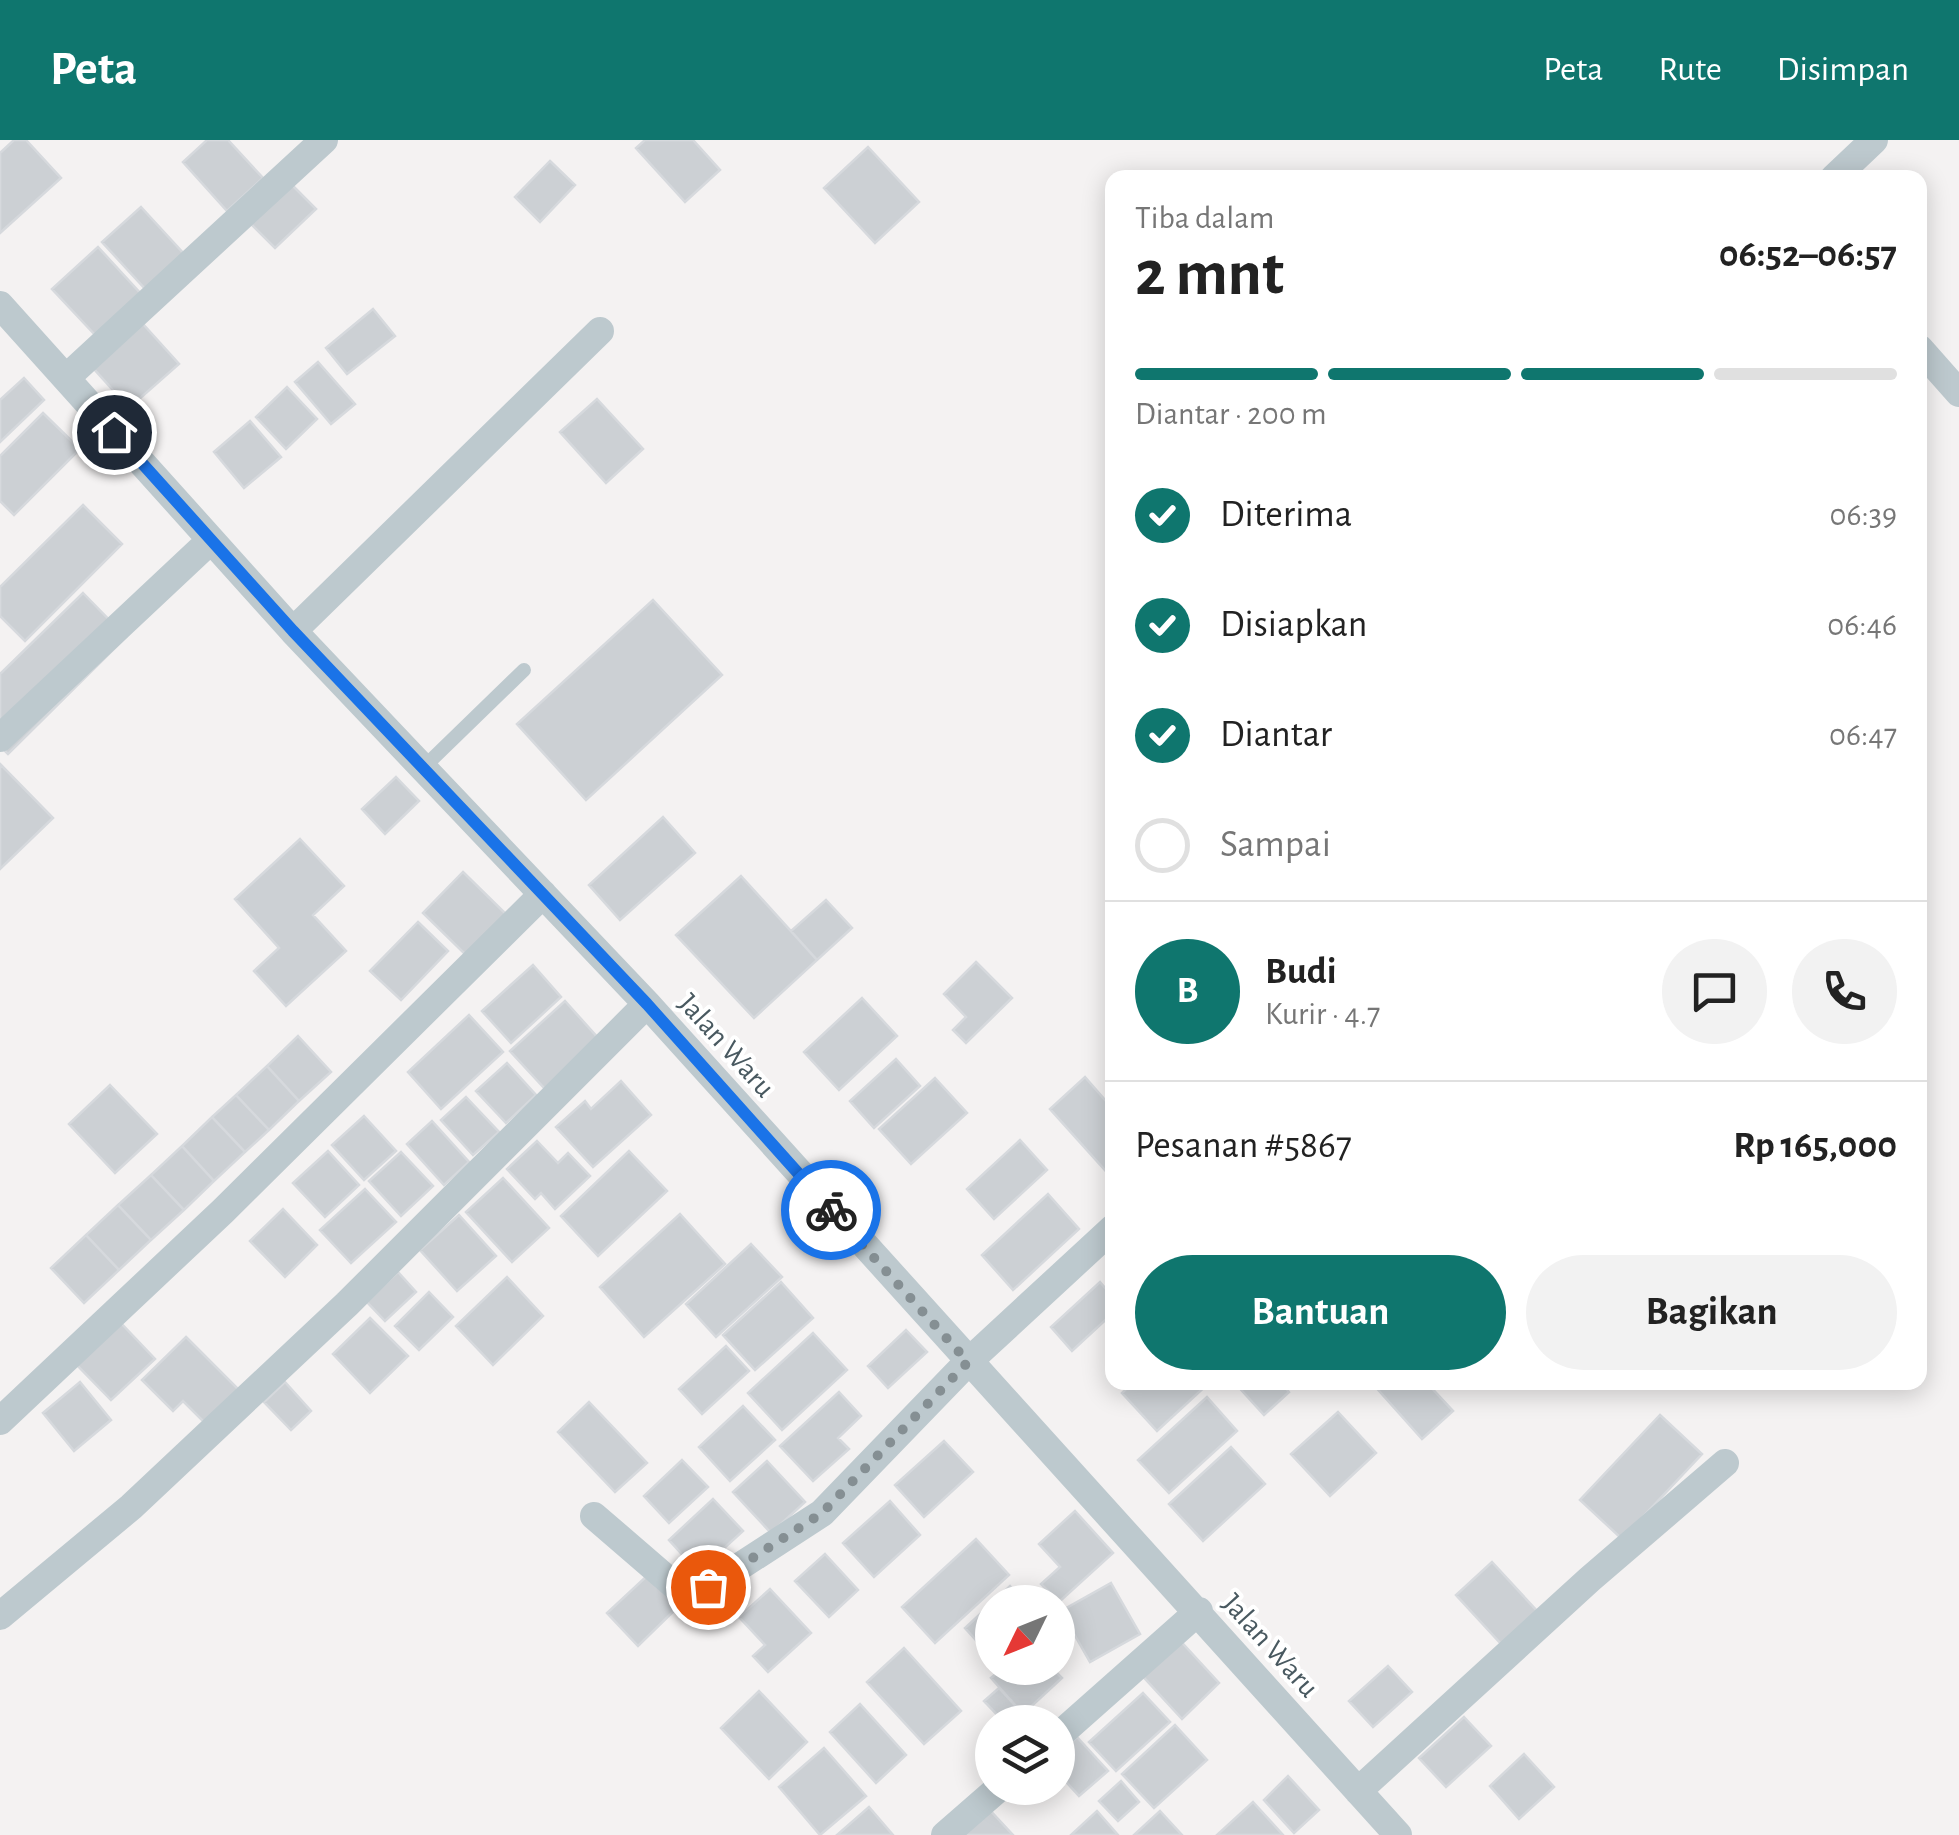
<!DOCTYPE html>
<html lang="id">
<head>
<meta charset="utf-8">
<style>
	:root { --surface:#fff; --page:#f2f2f2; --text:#222; --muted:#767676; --line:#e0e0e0; --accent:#0f766e }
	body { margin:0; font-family:"Alegreya Sans",sans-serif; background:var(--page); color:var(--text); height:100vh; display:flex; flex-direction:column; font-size:38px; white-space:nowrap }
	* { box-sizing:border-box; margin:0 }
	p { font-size:32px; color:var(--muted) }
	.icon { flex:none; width:55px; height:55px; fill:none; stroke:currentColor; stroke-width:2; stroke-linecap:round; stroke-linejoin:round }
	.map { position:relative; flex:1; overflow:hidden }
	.details { position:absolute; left:1105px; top:30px; width:822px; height:1220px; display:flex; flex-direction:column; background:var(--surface); border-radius:20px; box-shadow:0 5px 25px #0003 }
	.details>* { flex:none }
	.needle { width:65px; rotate:227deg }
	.controls { position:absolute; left:975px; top:1445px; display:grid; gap:20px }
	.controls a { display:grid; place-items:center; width:100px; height:100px; border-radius:50%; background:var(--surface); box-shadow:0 5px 25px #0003; font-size:50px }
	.pin { position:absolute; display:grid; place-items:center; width:85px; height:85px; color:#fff; margin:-42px; border:5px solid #fff; border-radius:50%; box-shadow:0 2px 10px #0007 }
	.courier { position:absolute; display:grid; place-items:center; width:100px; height:100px; margin:-50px; border:8px solid #1a73e8; border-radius:50%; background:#fff; color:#222; box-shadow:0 2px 12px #0007 }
	.overview em { font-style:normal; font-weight:700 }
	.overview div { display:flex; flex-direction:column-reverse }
	.overview { display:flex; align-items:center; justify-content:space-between; height:170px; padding:0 30px }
	h1 { font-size:65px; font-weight:700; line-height:75px }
	.bar { display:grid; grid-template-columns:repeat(4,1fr); gap:15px 10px; align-content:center; height:120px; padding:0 30px }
	.bar i { height:12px; border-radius:8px; background:var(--line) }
	.bar .current { background:var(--accent) }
	.bar p { grid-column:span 4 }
	.line { display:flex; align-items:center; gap:25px; padding:0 30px; border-top:2px solid var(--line) }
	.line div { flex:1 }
	.round { display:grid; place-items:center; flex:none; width:105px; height:105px; border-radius:52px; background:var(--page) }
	ol { padding:0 30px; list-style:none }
	li { display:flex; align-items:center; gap:30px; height:110px }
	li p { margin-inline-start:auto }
	li .icon { padding:10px; border-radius:50%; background:var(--accent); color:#fff; stroke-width:4 }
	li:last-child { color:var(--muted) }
	li i { width:55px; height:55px; border:5px solid var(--line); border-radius:50% }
	.primary-button { display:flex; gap:20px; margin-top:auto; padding:20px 30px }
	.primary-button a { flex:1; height:115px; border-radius:60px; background:var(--accent); color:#fff; font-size:40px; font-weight:700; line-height:115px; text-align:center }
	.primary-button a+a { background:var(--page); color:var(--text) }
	header { display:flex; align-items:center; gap:60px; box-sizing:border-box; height:140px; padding:0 50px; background:var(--accent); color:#fff }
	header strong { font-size:48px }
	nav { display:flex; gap:55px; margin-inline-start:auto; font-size:35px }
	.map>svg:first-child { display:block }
</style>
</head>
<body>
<header>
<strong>Peta</strong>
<nav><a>Peta</a><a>Rute</a><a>Disimpan</a></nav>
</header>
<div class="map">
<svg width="1959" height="1695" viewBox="0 0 1959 1695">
	<rect width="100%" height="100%" fill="#f4f2f2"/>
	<path fill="#ccd0d4" stroke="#d6d9dd" stroke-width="2.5" d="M14,0h12l35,38 -61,55v-80z
		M207,0h21l35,38 -36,33 -44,-49z
		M645,0h48l27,30 -35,32 -49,-54z
		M868,7l51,55 -44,41 -51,-55z
		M550,21l25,24 -35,37 -25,-25z
		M290,43l26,26 -41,39 -25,-25z
		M141,67l45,49 -39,35 -45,-49z
		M98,107l44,48 -45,42 -45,-48z
		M373,169l22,27 -48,38 -21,-26z
		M143,184l36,40 -50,44 -35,-39z
		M318,222l37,42 -24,20 -36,-42z
		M24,238l20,22 -44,42v-42z
		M287,247l30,32 -31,30 -30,-32z
		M597,259l46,50 -37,34 -46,-51z
		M43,273l37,36 -66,66 -14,-14v-45z
		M250,281l31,36 -37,31 -30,-36z
		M83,365l39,39 -97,97 -25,-25v-29z
		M83,453l43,44 -118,117 -8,-8v-72z
		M653,460l69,75 -136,125 -69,-76z
		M0,624l53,54 -53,51z
		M396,637l23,24 -34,33 -23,-25z
		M663,677l32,36 -75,67 -31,-35z
		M300,699l44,47 -31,29 33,36 -60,55 -32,-35 25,-23 -44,-49z
		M463,732l46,45 -40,41 -46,-45z
		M741,736l76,84 -63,58 -78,-83z
		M826,760l26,28 -35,32 -26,-29z
		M418,782l30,29 -47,49 -31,-29z
		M976,822l36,36 -46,45 -13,-13 13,-13 -22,-23z
		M533,825l28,32 -50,46 -29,-32z
		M862,858l35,38 -58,54 -35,-38z
		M565,861l34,38 -54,50 -35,-38z
		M469,875l34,37 -62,57 -33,-37z
		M298,896l33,36 -32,29 -32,-35z
		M896,919l24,27 -46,42 -24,-27z
		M507,923l29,32 -30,28 -30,-32z
		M267,926l32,35 -30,29 -33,-35z
		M1085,937l27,31v70l-62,-69z
		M935,938l32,35 -56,51 -32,-35z
		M621,941l30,34 -58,52 -37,-40 29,-26 6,8z
		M110,945l47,49 -42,39 -46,-49z
		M236,955l33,35 -24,22 -33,-35z
		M466,957l33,35 -26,23 -32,-35z
		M364,976l32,35 -32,29 -32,-35z
		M212,977l33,35 -31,29 -32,-35z
		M432,981l37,41 -25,23 -37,-41z
		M1020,1000l27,30 -53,49 -27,-30z
		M537,1001l21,22 10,-10 22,23 -35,33 -14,-16 -6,6 -28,-30z
		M182,1006l32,35 -30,29 -33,-35z
		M328,1011l31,34 -34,32 -32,-34z
		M629,1011l38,40 -69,65 -37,-40z
		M401,1012l32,34 -32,30 -32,-35z
		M151,1035l33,35 -33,30 -33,-35z
		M503,1038l46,50 -37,34 -46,-50z
		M365,1049l31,33 -45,41 -31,-33z
		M1048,1054l31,35 -66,61 -31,-35z
		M118,1065l33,35 -32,30 -33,-35z
		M283,1069l34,36 -32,32 -35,-36z
		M680,1074l45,50 -81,73 -44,-50z
		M459,1075l37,41 -39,35 -37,-41z
		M86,1095l33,35 -35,33 -33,-35z
		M751,1104l31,33 -66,60 -30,-33z
		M398,1132l18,20 -31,29 -19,-20z
		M507,1137l36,39 -50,49 -37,-39z
		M781,1142l32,36 -58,52 -32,-35z
		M1100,1142l12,14v18l-40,37 -21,-24z
		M429,1152l24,25 -34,33 -24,-24z
		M370,1178l38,38 -38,37 -37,-39z
		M119,1181l36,38 -44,41 -37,-38z
		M906,1190l21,22 -39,36 -20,-22z
		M813,1193l34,37 -65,60 -34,-37z
		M186,1197l55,55 -34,33 -24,-24 -10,10 -31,-31z
		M726,1206l23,25 -47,43 -23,-25z
		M80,1242l31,38 -37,31 -31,-38z
		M285,1242l26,29 -20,19 -27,-28z
		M1133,1242h77l-53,49 -35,-38z
		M1234,1242h47l8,10 -25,23z
		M1375,1242h51l27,29 -31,28 -49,-55z
		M839,1252l22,24 -23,22 11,11 -36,32 -33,-35z
		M1207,1257l30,34 -68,62 -31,-33z
		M589,1262l58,61 -32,29 -57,-60z
		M743,1266l32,34 -45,41 -31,-34z
		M1338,1272l38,41 -46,43 -39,-42z
		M1660,1275l42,39 -80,85 -42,-39z
		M944,1301l29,31 -49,45 -29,-32z
		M1231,1307l34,37 -62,57 -34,-37z
		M682,1320l26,27 -39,36 -25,-27z
		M767,1321l38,41 -34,31 -38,-41z
		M713,1359l30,32 -45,41 -29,-32z
		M890,1361l30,34 -46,42 -31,-34z
		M1075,1371l38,42 -54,49 -18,-18 19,-17 -21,-23z
		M976,1399l33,36 -74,68 -33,-36z
		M825,1414l33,36 -29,27 -34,-36z
		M1492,1422l46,50 -36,33 -46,-50z
		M649,1434l30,32 -41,40 -31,-33z
		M1111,1443l29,51 -50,28 -29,-51z
		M1010,1446l15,16h-33v56l-27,-30z
		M770,1449l41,44 -43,39 -15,-16 12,-11 -26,-28z
		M1175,1495l44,48 -37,36 -45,-49z
		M904,1508l57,63 -37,33 -57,-62z
		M1388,1526l24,26 -39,35 -24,-26z
		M1003,1528h49l10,10 -39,36 -32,-36z
		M999,1548l24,26 -9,8h-10l-20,-21z
		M759,1551l48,51 -38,37 -48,-51z
		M1143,1553l27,29 -54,49 -27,-29z
		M860,1564l46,51 -30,28 -46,-51z
		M1464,1577l27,29 -45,41 -27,-29z
		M1175,1585l32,35 -53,48 -32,-34z
		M1077,1597l31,34 -29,25 -21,-23v-18z
		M824,1608l42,48 -46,39 -41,-48z
		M1524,1614l30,33 -35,32 -29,-33z
		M1288,1636l31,34 -25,23 -30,-33z
		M1121,1641l18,21 -21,19 -19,-20z
		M1253,1662l30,33h-66z
		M869,1667l24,28h-56z
		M987,1667l26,28h-57z
		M1097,1671l21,24h-47z
		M1160,1671l22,24h-48z"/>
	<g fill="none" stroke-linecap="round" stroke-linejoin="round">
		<path stroke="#bdc9ce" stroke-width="14" d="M423,628l101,-98"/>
		<path stroke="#bdc9ce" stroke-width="28" d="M1834,38l40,-38
			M0,165l293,326 354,373 751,831
			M1920,209l39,44
			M66,238l258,-238
			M293,491l307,-300
			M0,598l211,-198
			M0,1281l223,-210 320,-317
			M594,1376l87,75 13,1 14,-5 114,-74 146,-151 144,-133
			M0,1476l131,-109 216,-203 300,-300
			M1058,1596l141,-125
			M1358,1651l232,-212 135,-116
			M945,1695l54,-47"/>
	</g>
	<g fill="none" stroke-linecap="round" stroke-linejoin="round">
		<path stroke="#858f93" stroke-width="10" stroke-dasharray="0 18" d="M708,1447l114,-74 146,-151 -137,-152"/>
		<path stroke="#1a73e8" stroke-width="12" d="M114,292l179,199 354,373 184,206"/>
	</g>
	<g text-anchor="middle" stroke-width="8" stroke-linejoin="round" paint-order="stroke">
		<g font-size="30" fill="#495960" stroke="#fff">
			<text transform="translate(727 905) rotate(48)" y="10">Jalan Waru</text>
			<text transform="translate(1271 1505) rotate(48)" y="10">Jalan Waru</text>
		</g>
	</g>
</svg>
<div class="controls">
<a><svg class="needle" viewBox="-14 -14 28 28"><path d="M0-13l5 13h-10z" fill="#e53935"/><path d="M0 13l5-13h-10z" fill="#767676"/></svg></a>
<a><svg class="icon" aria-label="layers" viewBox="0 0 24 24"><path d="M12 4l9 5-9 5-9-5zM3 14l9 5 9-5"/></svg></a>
</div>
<div class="pin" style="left:708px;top:1447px;background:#ea580c"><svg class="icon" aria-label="bag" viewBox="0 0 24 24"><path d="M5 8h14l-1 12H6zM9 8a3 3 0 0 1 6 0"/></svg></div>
<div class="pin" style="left:114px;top:292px;background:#1f2937"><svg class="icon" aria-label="home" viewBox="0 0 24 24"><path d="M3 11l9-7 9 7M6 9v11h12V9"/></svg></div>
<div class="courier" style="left:831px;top:1070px"><svg class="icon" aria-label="bike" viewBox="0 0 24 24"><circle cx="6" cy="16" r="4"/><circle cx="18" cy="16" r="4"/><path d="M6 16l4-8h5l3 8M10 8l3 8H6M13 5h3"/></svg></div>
<section class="details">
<div class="overview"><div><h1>2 mnt</h1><p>Tiba dalam</p></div><em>06:52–06:57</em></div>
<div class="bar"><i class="current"></i><i class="current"></i><i class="current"></i><i></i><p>Diantar · 200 m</p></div>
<ol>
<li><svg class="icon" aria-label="check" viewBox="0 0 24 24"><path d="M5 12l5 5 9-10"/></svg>Diterima<p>06:39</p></li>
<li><svg class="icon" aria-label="check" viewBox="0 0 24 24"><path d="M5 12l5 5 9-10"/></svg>Disiapkan<p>06:46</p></li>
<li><svg class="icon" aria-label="check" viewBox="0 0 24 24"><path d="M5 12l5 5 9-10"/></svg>Diantar<p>06:47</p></li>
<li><i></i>Sampai</li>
</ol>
<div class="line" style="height:180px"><b class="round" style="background:var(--accent);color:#fff">B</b><div><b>Budi</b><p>Kurir · 4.7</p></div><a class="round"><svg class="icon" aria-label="chat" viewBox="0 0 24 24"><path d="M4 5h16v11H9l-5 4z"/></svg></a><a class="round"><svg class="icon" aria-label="phone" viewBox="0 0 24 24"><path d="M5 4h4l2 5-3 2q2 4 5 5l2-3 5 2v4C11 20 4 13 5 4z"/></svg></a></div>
<div class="line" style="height:130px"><div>Pesanan #5867</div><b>Rp 165,000</b></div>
<div class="primary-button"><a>Bantuan</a><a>Bagikan</a></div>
</section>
</div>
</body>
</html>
